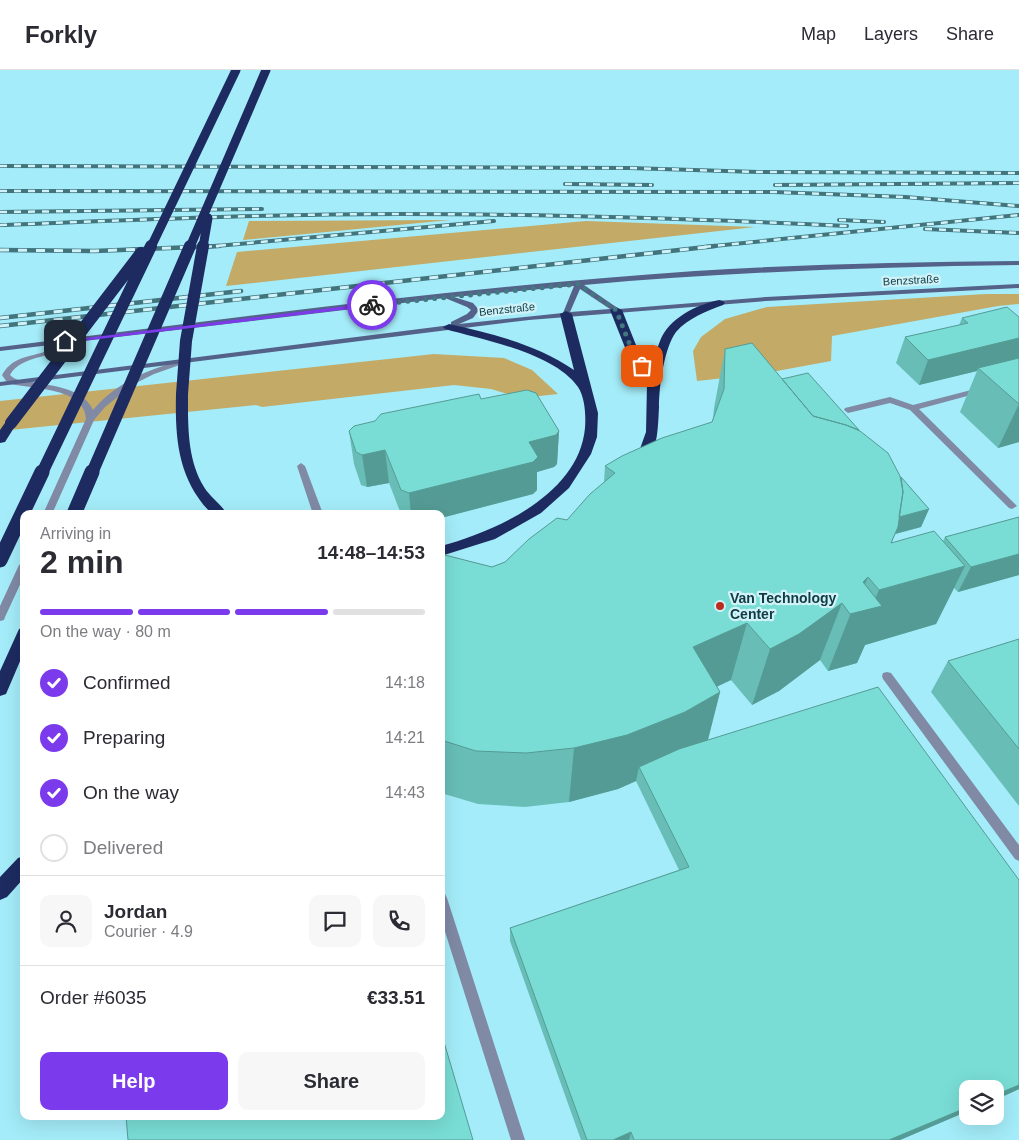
<!DOCTYPE html>
<html lang="en">
<head>
<meta charset="utf-8">
<style>
	:root { --surface:#fff; --page:#f7f7f7; --text:#2b2b33; --muted:#7c7c81; --line:#e1e1e2; --accent:#7c3aed }
	body { margin:0; font-family:Arial,sans-serif; background:var(--page); color:var(--text); height:100vh; display:flex; flex-direction:column; font-size:19px; white-space:nowrap }
	* { box-sizing:border-box; margin:0 }
	p { font-size:16px; color:var(--muted) }
	.icon { flex:none; width:28px; height:28px; fill:none; stroke:currentColor; stroke-width:2; stroke-linecap:round; stroke-linejoin:round }
	.map { position:relative; flex:1; overflow:hidden }
	.side { position:absolute; left:20px; top:440px; width:425px; height:610px; display:flex; flex-direction:column; background:var(--surface); border-radius:10px; box-shadow:0 5px 20px #0002 }
	.side>* { flex:none }
	.buttons { position:absolute; left:959px; top:1010px; display:grid; gap:10px }
	.buttons a { display:grid; place-items:center; width:45px; height:45px; border-radius:10px; background:var(--surface); box-shadow:0 5px 20px #0002; font-size:25px }
	.pin { position:absolute; display:grid; place-items:center; width:42px; height:42px; color:#fff; margin:-21px; border-radius:10px; box-shadow:0 2px 8px #0006 }
	.courier { position:absolute; display:grid; place-items:center; width:50px; height:50px; margin:-25px; border:4px solid #7c3aed; border-radius:50%; background:#fff; color:#222; box-shadow:0 1px 6px #0007 }
	.headline em { font-style:normal; font-weight:700 }
	.headline div { display:flex; flex-direction:column-reverse }
	.headline { display:flex; align-items:center; justify-content:space-between; height:85px; padding:0 20px }
	h1 { font-size:32px; font-weight:700; line-height:38px }
	.bar { display:grid; grid-template-columns:repeat(4,1fr); gap:8px 5px; align-content:center; height:60px; padding:0 20px }
	.bar i { height:6px; border-radius:4px; background:var(--line) }
	.bar .active { background:var(--accent) }
	.bar p { grid-column:span 4 }
	.line { display:flex; align-items:center; gap:12px; padding:0 20px; border-top:1px solid var(--line) }
	.line div { flex:1 }
	.round { display:grid; place-items:center; flex:none; width:52px; height:52px; border-radius:10px; background:var(--page) }
	ol { padding:0 20px; list-style:none }
	li { display:flex; align-items:center; gap:15px; height:55px }
	li p { margin-inline-start:auto }
	li .icon { padding:5px; border-radius:50%; background:var(--accent); color:#fff; stroke-width:4 }
	li:last-child { color:var(--muted) }
	li i { width:28px; height:28px; border:2px solid var(--line); border-radius:50% }
	.primary-button { display:flex; gap:10px; margin-top:auto; padding:10px 20px }
	.primary-button a { flex:1; height:58px; border-radius:10px; background:var(--accent); color:#fff; font-size:20px; font-weight:700; line-height:58px; text-align:center }
	.primary-button a+a { background:var(--page); color:var(--text) }
	header { display:flex; align-items:center; gap:30px; box-sizing:border-box; height:70px; padding:0 25px; background:var(--surface); border-bottom:1px solid var(--line) }
	header strong { font-size:24px }
	nav { display:flex; gap:28px; margin-inline-start:auto; font-size:18px }
	.map>svg:first-child { display:block }
</style>
</head>
<body>
<header>
<strong>Forkly</strong>
<nav><a>Map</a><a>Layers</a><a>Share</a></nav>
</header>
<div class="map">
<svg width="1019" height="1070" viewBox="0 0 1019 1070">
	<rect width="100%" height="100%" fill="#a4ecf9"/>
	<path fill="#c3aa66" d="M450,150l-207,20 6,-19z
		M586,151l169,6 -529,59 11,-34z
		M986,224h33v10l-21,2 -166,30 -1,25 -70,13 -64,7 -4,-30 8,-14 24,-18 42,-12z
		M434,284l70,4 28,12 26,24 -37,4 -30,-9 -37,-4 -192,22 -6,-2 -256,26v-30z"/>
	<g fill="none" stroke-linecap="round" stroke-linejoin="round">
		<path fill="#808aa5" fill-rule="evenodd" d="M979,318h3v4l-63,17 96,95 2,2 -5,3 -3,-1 -99,-98 -20,-7 -42,10 -4,-3 1,-2 45,-11 23,8z
			M301,393l4,3 18,48h-10l-16,-48z
			M887,602l4,1 128,172v16l-4,-2 -132,-180 -1,-3 1,-3z
			M441,822l4,2 2,4 78,242h-14l-70,-221z"/>
		<path fill="#808aa5" fill-rule="evenodd" d="M70,270h3l4,2c-18,16 -56,12 -67,33 6,6 13,6 22,7 21,4 51,6 61,28 25,-29 58,-42 94,-51l4,2 -37,13 -20,10 -29,23 -11,13 -42,94h-9l43,-95c-1,-31 -52,-30 -75,-35l-5,-3 -4,-6c9,-16 23,-18 39,-22 10,-3 20,-8 29,-13z
			M24,492v14l-19,41 -1,3 -4,1v-15l19,-41z"/>
		<path fill="#546188" fill-rule="evenodd" d="M1019,191v4c-145,2 -290,7 -435,20l35,24 147,-12 253,-13v4l-253,13 -237,19 -529,66v-4l451,-57v-3l16,-8 4,-4 -4,-3 -22,-9 -445,53v-4c231,-29 463,-60 695,-76 108,-7 216,-9 324,-10zM574,216l-11,27 -104,11 14,-6 6,-8 -6,-7 -19,-6zM580,219l30,20 -40,3z"/>
		<path fill="#1d2b60" fill-rule="evenodd" d="M719,230l4,1 2,2 -2,2c-16,6 -35,13 -47,27 -12,16 -17,55 -17,75 -1,19 -1,39 -11,56h-10l-2,-3 10,-28 1,-49 -19,-28 -18,-45 6,-3 6,3 18,45 11,16c3,-10 5,-21 9,-30 9,-23 36,-36 59,-41z
			M566,241l6,3 26,99 -1,24 -6,17 -22,34 -28,25 -46,26 -54,17v-10c56,-15 138,-52 144,-118 1,-12 0,-31 -7,-41 -24,-34 -94,-47 -133,-58l-2,-2 6,-3c44,10 87,20 125,46l-14,-56z
			M182,320l6,4c0,31 -1,65 16,93 6,10 17,17 23,27h-15c-34,-34 -37,-75 -36,-120z
			M11,349l6,4 -12,19 -5,1v-13l7,-10z
			M24,557v25l-18,42 -6,2v-25l19,-42z
			M24,786v22l-17,19 -7,3v-23l18,-19z"/>
		<g stroke="#41747c" stroke-width="4">
			<path id="rail-far1" d="M0,96l629,2 129,4 261,1
				M565,114l87,1
				M775,115l244,-2
				M0,121l774,1 131,5 114,9
				M0,142l262,-3
				M839,150l45,2
				M0,155c133,-5 267,-11 400,-11 149,0 298,5 447,12
				M925,159l94,4
				M205,177l289,-26
				M704,177l315,-32"/>
		</g>
		<g stroke="#41747c" stroke-width="4.5">
			<path id="rail" d="M0,180l95,1 124,-5
				M0,248l241,-27
				M0,256l715,-80"/>
		</g>
		<use href="#rail-far1" stroke="#d0f3f9" stroke-width="2.5" stroke-dasharray="7" stroke-linecap="butt"/>
		<use href="#rail" stroke="#d0f3f9" stroke-width="3" stroke-dasharray="9" stroke-linecap="butt"/>
		<path stroke="#1d2b60" stroke-width="9" d="M151,177l85,-177
			M190,177l76,-177
			M203,177l5,-29"/>
		<path stroke="#1d2b60" stroke-width="12" d="M182,324l4,-53 17,-95
			M11,353l130,-170
			M42,403l109,-227
			M92,403l98,-227"/>
		<path stroke="#1d2b60" stroke-width="15" d="M74,444l18,-42
			M0,490l42,-88"/>
	</g>
	<path fill="#68beb7" d="M1019,247v125l-21,6 -38,-36 17,-41 -58,14 -23,-22 9,-26 54,-12 3,-7z
		M725,279l57,30 119,98 28,32 -8,18 -26,7 -4,9 52,-2 2,-4 74,-20v58l-61,17 -4,-4 -18,36 -71,21 -8,18 -29,8 -8,-11 -41,31 -27,14 -21,-25 -14,6 3,6 -12,48 311,140v209l-24,11v-11l-27,22 -68,29h-319l-71,-199v-13l169,-58 -43,-89 -18,8 -49,13 -44,5 -47,-3 -37,-11v-239l51,13 13,-5 62,-42 37,-38 1,-16 107,-44 1,-3 1,-11z
		M481,329l78,32 -2,33 -3,3 -17,5v18l-4,4 -92,24v-4h-40l-12,-31 -22,4 -6,-2 -7,-21 -5,-33z
		M1019,569v167l-88,-114 17,-31z"/>
	<path fill="#559b95" d="M1019,268v23l-41,7 -1,3 -58,14 9,-25z
		M1019,334v38l-21,6z
		M559,361l-2,33 -3,3 -17,5v18l-4,4 -92,24v-4h-30l-2,-21 120,-51z
		M385,380l4,33 -22,4 -5,-32z
		M929,439l-8,18 -26,7 -21,51 11,-64z
		M1019,484v21l-61,17 13,-25z
		M965,496l-29,58 -71,21 -8,18 -29,8 35,-89 5,-5 -15,36 18,-5 8,-18z
		M842,533l-22,57 -41,31 -27,14 18,-56z
		M747,553l-16,57 -50,24 12,-57z
		M720,622l-14,55 -67,20 -3,14 -18,8 -49,13 5,-54z
		M1019,1015v4l-24,11v-5z
		M968,1037v4l-68,29h-11z
		M631,1062l-2,8h-16z"/>
	<path fill="#79ddd5" stroke="#559b95" d="M1007,237l12,10v21l-91,22 -23,-23 63,-14 -6,-5z
		M752,273l61,73 33,9 14,6 28,22 12,23 3,16 -5,35 -7,16 43,-12 31,35 -86,24 -11,-13 -5,5 19,24 -32,8 -8,-11 -43,31 -29,15 -23,-26 -54,24 27,45 -35,20 -58,23 -53,13 -48,5 -50,-2 -35,-11v-186l51,13 13,-5 24,-23 28,-21 10,2 23,-26 25,-21 -10,-7 17,-10 40,-18 50,-16 12,-33 1,-40z
		M1019,288v46l-41,-36z
		M808,303l51,57 -13,-5 -33,-9 -31,-37z
		M527,320l9,3 23,38 -3,4 -27,7 9,15 -5,5 -124,31 -8,-3 -16,-40 -23,5 -6,-3 -7,-21 5,-5 21,-5 6,-7 98,-20 2,5z
		M901,407l28,32 -30,8 4,-25z
		M1019,447v37l-48,13 -26,-30z
		M1019,569v110l-71,-88z
		M878,617l141,193v205l-24,10v-6h-27v18l-79,33h-255l-3,-8 -18,8h-26l-77,-212 179,-61 -50,-100 40,-18z
		M441,962l32,108h-345l-2,-24h315z"/>
	<path fill="#7c3aed" d="M372,233l2,3 -309,37 -3,-2z"/>
	<g fill="none" stroke-linecap="round" stroke-linejoin="round">
		<path stroke="#447881" stroke-width="5" stroke-dasharray="0 9" d="M372,235l206,-21 38,26 18,45 8,11"/>
	</g>
	<circle fill="#ba2c20" stroke="#d0f3f9" stroke-width="2" cx="720" cy="536" r="5"/>
	<g text-anchor="middle" stroke-width="4.5" stroke-linejoin="round" paint-order="stroke">
		<g font-size="11" fill="#113a41" stroke="#d0f3f9">
			<text transform="translate(911 210) rotate(-3)" y="4">Benzstraße</text>
			<text transform="translate(507 239) rotate(-6)" y="4">Benzstraße</text>
		</g>
		<g font-size="14" font-weight="bold" fill="#113a41" stroke="#d0f3f9" text-anchor="start">
			<text x="730" y="533">Van Technology<tspan x="730" dy="16">Center</tspan></text>
		</g>
	</g>
</svg>
<div class="buttons">
<a><svg class="icon" aria-label="layers" viewBox="0 0 24 24"><path d="M12 4l9 5-9 5-9-5zM3 14l9 5 9-5"/></svg></a>
</div>
<div class="pin" style="left:642px;top:296px;background:#ea580c"><svg class="icon" aria-label="bag" viewBox="0 0 24 24"><path d="M5 8h14l-1 12H6zM9 8a3 3 0 0 1 6 0"/></svg></div>
<div class="pin" style="left:65px;top:271px;background:#1f2937"><svg class="icon" aria-label="home" viewBox="0 0 24 24"><path d="M3 11l9-7 9 7M6 9v11h12V9"/></svg></div>
<div class="courier" style="left:372px;top:235px"><svg class="icon" aria-label="bike" viewBox="0 0 24 24"><circle cx="6" cy="16" r="4"/><circle cx="18" cy="16" r="4"/><path d="M6 16l4-8h5l3 8M10 8l3 8H6M13 5h3"/></svg></div>
<section class="side">
<div class="headline"><div><h1>2 min</h1><p>Arriving in</p></div><em>14:48–14:53</em></div>
<div class="bar"><i class="active"></i><i class="active"></i><i class="active"></i><i></i><p>On the way · 80 m</p></div>
<ol>
<li><svg class="icon" aria-label="check" viewBox="0 0 24 24"><path d="M5 12l5 5 9-10"/></svg>Confirmed<p>14:18</p></li>
<li><svg class="icon" aria-label="check" viewBox="0 0 24 24"><path d="M5 12l5 5 9-10"/></svg>Preparing<p>14:21</p></li>
<li><svg class="icon" aria-label="check" viewBox="0 0 24 24"><path d="M5 12l5 5 9-10"/></svg>On the way<p>14:43</p></li>
<li><i></i>Delivered</li>
</ol>
<div class="line" style="height:90px"><a class="round"><svg class="icon" aria-label="person" viewBox="0 0 24 24"><circle cx="12" cy="8" r="4"/><path d="M4 21q1-7 8-7t8 7"/></svg></a><div><b>Jordan</b><p>Courier · 4.9</p></div><a class="round"><svg class="icon" aria-label="chat" viewBox="0 0 24 24"><path d="M4 5h16v11H9l-5 4z"/></svg></a><a class="round"><svg class="icon" aria-label="phone" viewBox="0 0 24 24"><path d="M5 4h4l2 5-3 2q2 4 5 5l2-3 5 2v4C11 20 4 13 5 4z"/></svg></a></div>
<div class="line" style="height:65px"><div>Order #6035</div><b>€33.51</b></div>
<div class="primary-button"><a>Help</a><a>Share</a></div>
</section>
</div>
</body>
</html>
